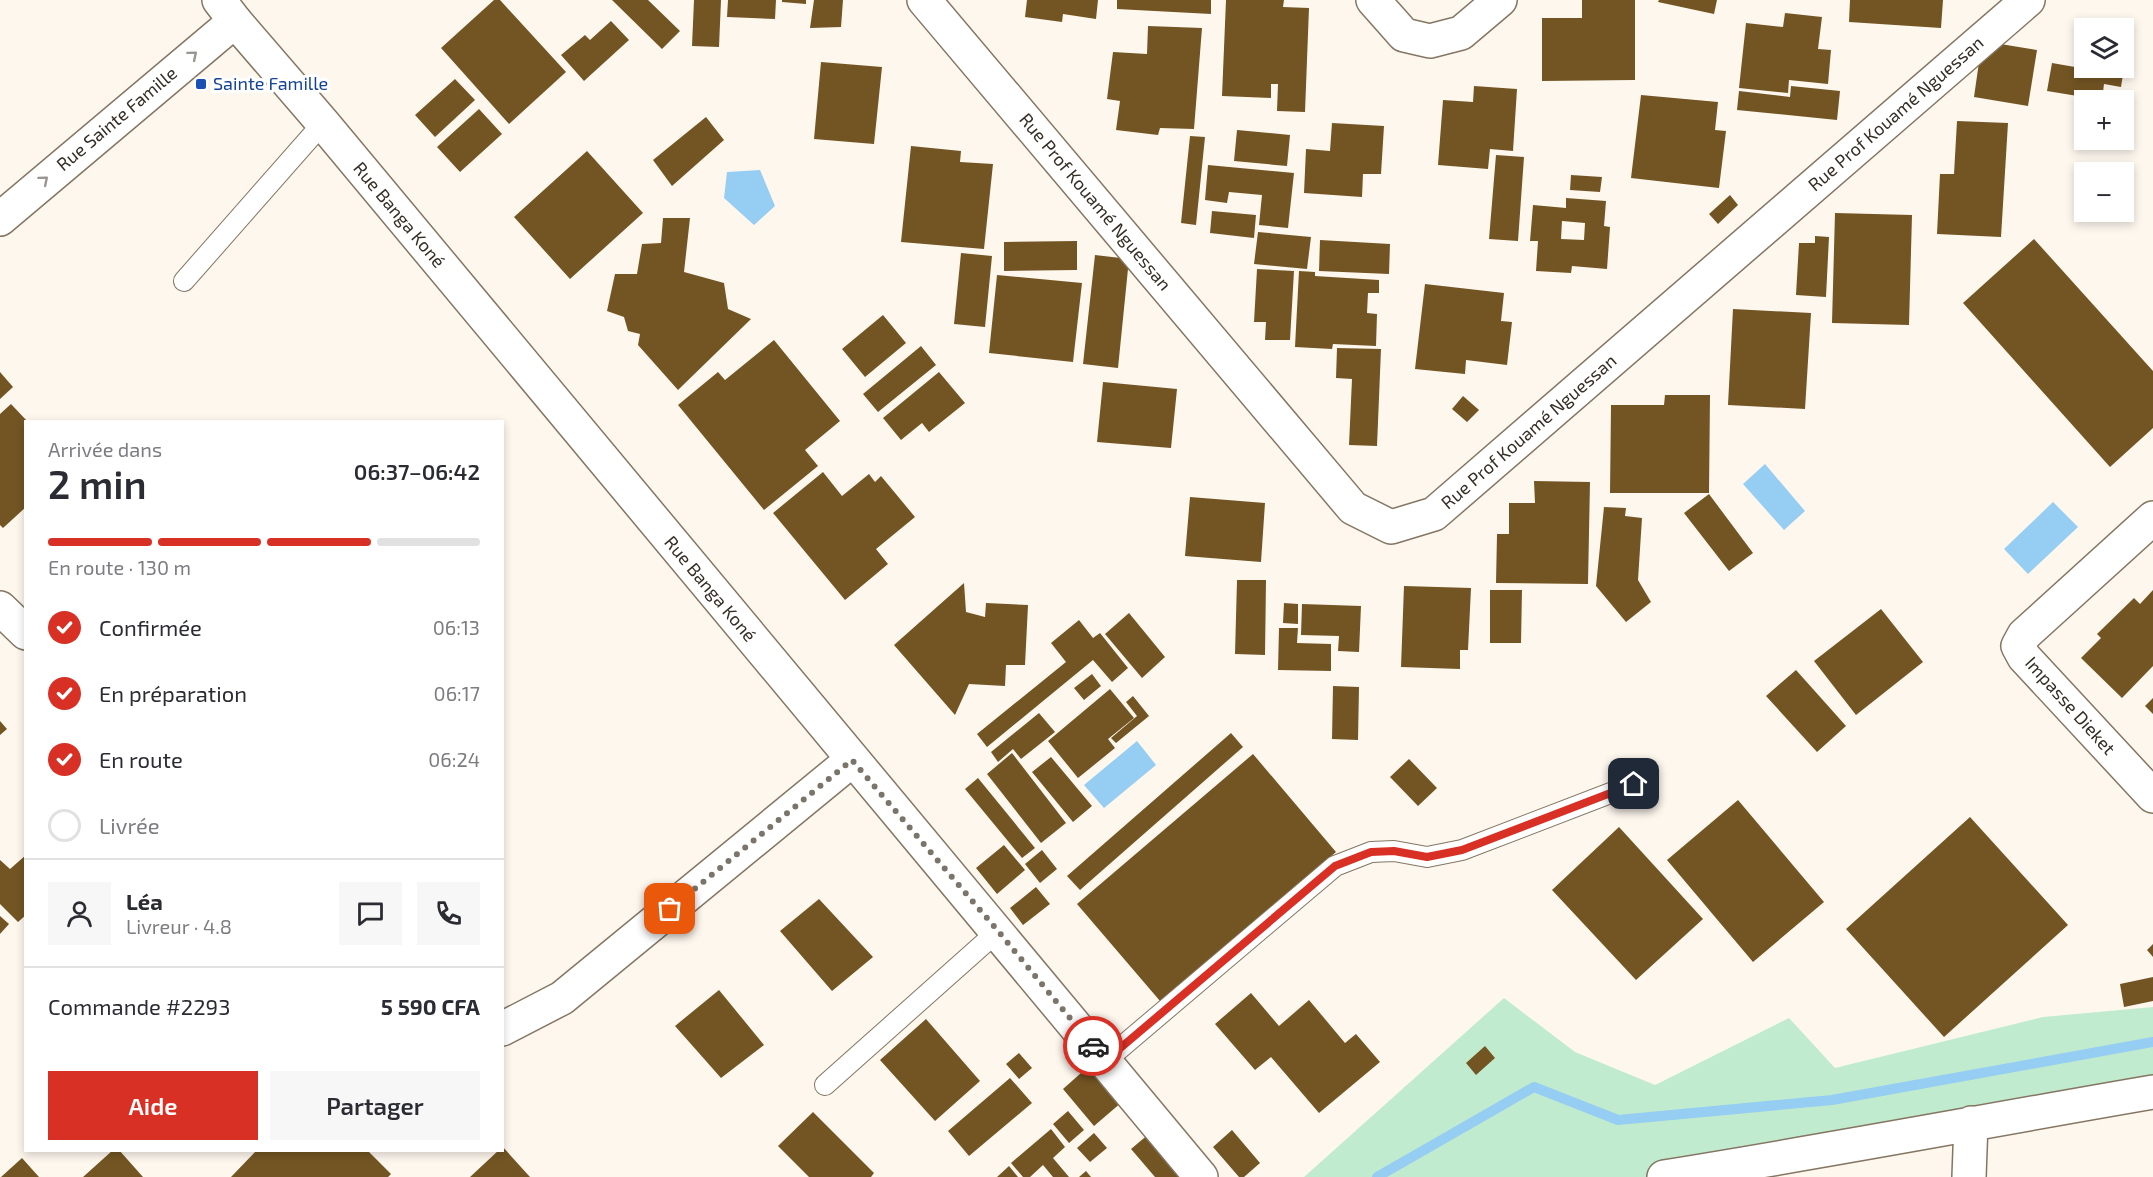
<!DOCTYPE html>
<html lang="fr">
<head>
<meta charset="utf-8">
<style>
	:root { --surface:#fff; --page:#f7f7f7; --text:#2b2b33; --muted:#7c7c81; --line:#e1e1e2; --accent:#d93025 }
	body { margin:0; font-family:"Exo 2",sans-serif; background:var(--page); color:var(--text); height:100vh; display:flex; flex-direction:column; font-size:22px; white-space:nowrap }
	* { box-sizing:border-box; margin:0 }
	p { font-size:20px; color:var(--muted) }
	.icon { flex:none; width:33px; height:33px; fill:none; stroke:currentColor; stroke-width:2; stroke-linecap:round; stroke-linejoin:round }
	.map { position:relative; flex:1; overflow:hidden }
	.sheet { position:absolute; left:24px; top:420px; width:480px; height:732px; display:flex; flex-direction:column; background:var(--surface); border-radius:0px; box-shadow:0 3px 9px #0003 }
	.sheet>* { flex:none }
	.controls { position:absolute; left:2074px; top:18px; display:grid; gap:12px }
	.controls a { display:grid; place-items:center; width:60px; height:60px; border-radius:0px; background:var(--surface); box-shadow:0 3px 9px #0003; font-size:30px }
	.pin { position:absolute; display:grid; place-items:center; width:51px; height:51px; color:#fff; margin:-26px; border-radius:12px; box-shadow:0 3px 9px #0006 }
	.courier { position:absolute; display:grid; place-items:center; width:60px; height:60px; margin:-30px; border:4px solid #d93025; border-radius:50%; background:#fff; color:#222; box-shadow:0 2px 8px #0007 }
	.overview em { font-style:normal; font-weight:600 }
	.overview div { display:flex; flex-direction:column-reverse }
	.overview { display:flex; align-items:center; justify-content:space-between; height:102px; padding:0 24px }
	h1 { font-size:39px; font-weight:600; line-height:45px }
	.bar { display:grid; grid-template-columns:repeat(4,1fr); gap:9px 6px; align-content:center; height:72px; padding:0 24px }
	.bar i { height:8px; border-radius:4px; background:var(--line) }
	.bar .on { background:var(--accent) }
	.bar p { grid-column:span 4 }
	.line { display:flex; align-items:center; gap:15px; padding:0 24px; border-top:2px solid var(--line) }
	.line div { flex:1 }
	.round { display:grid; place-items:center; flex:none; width:63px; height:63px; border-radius:0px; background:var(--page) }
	ol { padding:0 24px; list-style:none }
	li { display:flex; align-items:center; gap:18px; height:66px }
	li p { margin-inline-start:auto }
	li .icon { padding:6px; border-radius:50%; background:var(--accent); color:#fff; stroke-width:4 }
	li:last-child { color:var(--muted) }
	li i { width:33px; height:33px; border:3px solid var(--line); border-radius:50% }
	.action { display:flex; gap:12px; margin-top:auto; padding:12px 24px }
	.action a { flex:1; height:69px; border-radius:0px; background:var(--accent); color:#fff; font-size:24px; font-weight:600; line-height:69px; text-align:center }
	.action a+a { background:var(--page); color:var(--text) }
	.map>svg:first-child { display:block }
</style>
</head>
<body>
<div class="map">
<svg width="2153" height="1177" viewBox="0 0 2153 1177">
	<rect width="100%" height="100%" fill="#fef7ee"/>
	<path fill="#c1ebcf" d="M1504,998l71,54 80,33 134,-67 46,50 208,-51 110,-10v71l-503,99h-346z"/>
	<path fill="#96cdf2" d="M760,170l15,36 -21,19 -30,-27 3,-26z
		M1765,464l40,47 -21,19 -41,-46z
		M2053,502l25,25 -50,47 -24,-25z
		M1137,741l19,24 -52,43 -20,-23z"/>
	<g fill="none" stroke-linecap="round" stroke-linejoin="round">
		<path stroke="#96cdf2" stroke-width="10" d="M1377,1177l157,-90 84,33 214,-20 321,-58"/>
	</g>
	<path fill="#735523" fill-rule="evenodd" d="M494,0h6l66,72 -57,52 -68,-76z
		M612,0h36l32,31 -18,18z
		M694,0h27l-2,47 -27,-1z
		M728,0h48l-1,19 -48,-2z
		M782,0h24v4l-24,-2z
		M814,0h29l-2,27 -31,1z
		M1027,0h71l-2,19 -33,-5 -1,8 -37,-5z
		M1117,0h94v14l-94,-5z
		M1226,0h58l-1,7 26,1 -4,104 -28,-1 1,-27h-7v14l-49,-2z
		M1582,0h53v80l-93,1v-63h40z
		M1659,0h58l-3,14 -56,-12z
		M1850,0h93l-2,28 -92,-6z
		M1785,13l37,4 -4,32 13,1 -3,34 -39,-4 -1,13 -49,-5 7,-65 37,4z
		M611,21l18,19 -45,41 -23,-26 24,-20 5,5z
		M1148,26l54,2 -8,101 -34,-1 -2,7 -42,-5 4,-29 -13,-2 6,-47 34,2z
		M2124,33l6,1 -5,26h-1z
		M1982,41l55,9 -9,56 -54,-9z
		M2078,49l7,1v18h39l-3,19 -17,-3 -2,16 -55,-9 5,-28 23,4z
		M821,62l61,5 -8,77 -60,-5z
		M455,79l20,21 -40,37 -20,-22z
		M1474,86l43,3 -4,62 -23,-2 -2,20 -50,-4 5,-65 30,2z
		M1791,86l49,5 -3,29 -100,-10 2,-19 51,6z
		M1641,95l77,7 -3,28 11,1 -7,57 -88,-10z
		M479,109l23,25 -42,38 -23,-25z
		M706,117l18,23 -52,46 -19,-26z
		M1957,121l51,2 -7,114 -64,-3 3,-60h14z
		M1332,123l52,3 -3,48h-18l-1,23 -58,-4 2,-44 24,2z
		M1237,130l53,5 -3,31 -53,-5z
		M1190,136l15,1 -9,88 -15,-2z
		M911,146l50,5 -1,11 33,2 -9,85 -83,-7z
		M587,151l56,62 -73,66 -56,-62z
		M1496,155l28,2 -6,84 -29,-2z
		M1208,165l86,8 -6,55 -29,-3 3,-30 -33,-3 -2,11 -22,-3z
		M1571,175l31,2 -2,15 -30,-2z
		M1730,195l8,10 -20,19 -9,-10z
		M1566,198l40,3 -2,25 6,1 -3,42 -35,-3 -1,7 -35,-2 2,-30h-8l3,-36 33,3zM1562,221l23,2 -1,17 -23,-1z
		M1212,211l44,4 -2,23 -44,-5z
		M1835,213l77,2 -3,110 -77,-2z
		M663,218h27l-6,54 40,11 4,26 23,10 -73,71 -40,-45 2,-11 -12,-3 -4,-14 -17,-6 8,-37h22l5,-30 19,-1z
		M1258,232l53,5 -4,32 -53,-5z
		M1815,236l14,1 -3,60 -30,-2 3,-52h16z
		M2034,239l119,132v57l-43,39 -147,-164z
		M1320,240l70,4 -1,30 -70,-3z
		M1077,241v29l-73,1v-29z
		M961,253l31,3 -7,71 -31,-3z
		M1095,255l34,4 -11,109 -35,-4z
		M1257,269l37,2 -4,69h-25l1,-18h-12z
		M1299,271l16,1v4l64,4v13h-11l-1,20 10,1 -1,32 -43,-2 -1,5 -37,-2z
		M997,275l85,8 -9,79 -84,-9z
		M1425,284l79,9 -3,28 11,1 -5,43 -41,-5 -1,14 -50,-5z
		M1733,309l78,4 -6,96 -77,-4z
		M883,315l23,28 -41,34 -23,-28z
		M774,340l66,81 -35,29 13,16 -54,44 -86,-105 40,-33 7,8z
		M921,346l15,19 -58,47 -15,-18z
		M1337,348l44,1 -4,97 -28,-1 3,-66 -16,-1z
		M0,372l13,15 -13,12z
		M939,372l26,31 -36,29 -7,-9 -21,17 -18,-22z
		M1103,382l74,7 -6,59 -74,-6z
		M1665,395h45l-1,98h-99l1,-88h53z
		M1463,396l16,14 -12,12 -15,-13z
		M11,404l17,18h-2v85l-23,21 -3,-3v-111z
		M823,472l19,24 27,-22 6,8 6,-6 34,41 -39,32 12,15 -43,36 -72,-87z
		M1534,481l56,1 -2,102 -92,-1 1,-49h12v-31h26z
		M1709,494l44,59 -24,18 -45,-58z
		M1190,497l75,6 -4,59 -76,-6z
		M1604,507l22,1 -1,8 17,2 -4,62 13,22 -25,20 -30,-36z
		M1237,580h29l-1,75 -30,-1z
		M964,583l2,29 19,5 1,-14 42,2 -3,60h-19l-1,21 -36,-2 -14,31 -61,-70z
		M1404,586l67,2 -3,62h-8v19l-59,-2z
		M1490,590h32l-1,53h-31z
		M2153,590v76l-31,32 -41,-40 20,-20 -4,-4 37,-36 6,6z
		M1284,603l14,1v20l-15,-1z
		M1302,604l59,2 -2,46 -21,-1 1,-15 -38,-1z
		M1881,609l42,53 -67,53 -42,-54z
		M1129,613l36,44 -23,21 -37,-44z
		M1079,620l14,18 7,-5 28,35 -16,14 -19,-22 -106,87 -10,-13 89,-72 -15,-19z
		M1279,628h19l-1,15 34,1v27l-53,-1z
		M1796,670l50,56 -29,26 -51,-56z
		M1092,674l9,12 -17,14 -10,-12z
		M1333,686l26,1 -1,53 -26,-1z
		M1110,689l24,29 -26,21 7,9 -37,30 -30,-37z
		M1133,696l16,20 -33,27 -5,-5 26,-22 -11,-14z
		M2153,698v16l-8,-8z
		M1039,713l16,19 -34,27 -8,-10 -15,13 -7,-10z
		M0,721l7,8 -7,6z
		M1231,733l12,14 -163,143 -13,-14z
		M1012,753l54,70 -25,20 -54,-69z
		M1253,754l83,98 -176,149 -83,-97z
		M1051,757l41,49 -19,16 -41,-50z
		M1409,759l28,29 -19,18 -28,-29z
		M978,778l57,70 -13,10 -57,-69z
		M1738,800l86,102 -71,60 -86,-102z
		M1970,817l98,108 -124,112 -98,-108z
		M1619,827l84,92 -67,61 -84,-90z
		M1004,845l21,25 -28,24 -21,-26z
		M1042,850l15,19 -17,14 -15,-19z
		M26,855v60l-8,7 -18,-18v-44l10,9z
		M1036,887l14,17 -27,21 -13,-17z
		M819,899l54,58 -41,34 -52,-60z
		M0,916l9,8 -9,10z
		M2153,944v13l-6,-7z
		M2153,977v24l-29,6 -4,-23z
		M719,990l45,55 -43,33 -46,-52z
		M1251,993l28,33 30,-26 36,43 11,-9 24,28 -61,51 -48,-56 -16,13 -40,-46z
		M926,1019l54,62 -45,40 -55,-61z
		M1485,1046l10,12 -19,17 -10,-12z
		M1019,1053l13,15 -13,11 -13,-15z
		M1090,1065l32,37 -28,24 -31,-37z
		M1010,1078l22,25 -63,53 -21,-25z
		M1068,1111l16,19 -15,13 -16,-19z
		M813,1112l61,61 -3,4h-62l-31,-31z
		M1051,1129l14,18 -12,11 16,19h-16l-10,-12 -13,12h-7l-12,-14z
		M1232,1130l28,33 -16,14h-5l-26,-30z
		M1094,1133l13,15 -17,14 -13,-14z
		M1150,1133l37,44h-32l-24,-28z
		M502,1146l28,31h-60l29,-27h3z
		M113,1150h6l24,27h-60z
		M257,1150h110l24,24 -3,3h-157z
		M22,1158l17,19h-38z
		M1009,1166l9,11h-21z
		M1086,1171l5,6h-12z"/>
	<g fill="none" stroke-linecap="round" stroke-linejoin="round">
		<g stroke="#847662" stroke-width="22">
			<path id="service" d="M184,281l139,-158
				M1105,1061l230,-195 36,-14 23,-1 33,6 35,-7 172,-66
				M825,1085l173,-154"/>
		</g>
		<g stroke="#847662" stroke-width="36">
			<path id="minor" d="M924,0l429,508 38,19 43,-13 594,-514
				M1373,0l31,35 26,6 31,-8 39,-33
				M235,21l88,102 878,1054
				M2153,518l-129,117 -6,11 6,11 129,139
				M0,608l26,25
				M502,1029l60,-31 290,-238
				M1664,1177c163,-26 326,-57 489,-85
				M1969,1177l2,-54"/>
		</g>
		<g stroke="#847662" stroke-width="36">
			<path id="tertiary" d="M0,219l235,-198 -16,-21"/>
		</g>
		<use href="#service" stroke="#fff" stroke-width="20"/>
		<use href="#minor" stroke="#fff" stroke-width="33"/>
		<use href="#tertiary" stroke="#fff" stroke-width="33"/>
	</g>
	<defs><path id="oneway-chevron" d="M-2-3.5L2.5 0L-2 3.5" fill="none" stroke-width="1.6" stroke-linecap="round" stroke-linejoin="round" transform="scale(1.5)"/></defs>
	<g stroke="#9a9692">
		<use href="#oneway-chevron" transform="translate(193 55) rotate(-40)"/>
		<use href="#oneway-chevron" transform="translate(44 180) rotate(-40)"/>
	</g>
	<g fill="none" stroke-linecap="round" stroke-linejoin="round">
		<path stroke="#7b746b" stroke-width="6" stroke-dasharray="0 10.8" d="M670,909l182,-149 146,171 95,115"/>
		<path stroke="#d93025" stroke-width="8" d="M1093,1046l12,15 230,-195 36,-14 23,-1 33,6 35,-7 172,-66"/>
	</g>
	<rect fill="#1a4fb4" stroke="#fff" stroke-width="2" x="195" y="78" width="12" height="12" rx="3"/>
	<g text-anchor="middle" stroke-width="6" stroke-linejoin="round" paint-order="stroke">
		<g font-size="18" fill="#164399" stroke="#fff" text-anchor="start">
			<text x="213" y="90">Sainte Famille</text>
		</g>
		<g font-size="18" fill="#342e25" stroke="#fff">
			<text transform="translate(1896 114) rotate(-41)" y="6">Rue Prof Kouamé Nguessan</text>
			<text transform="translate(117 119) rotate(-40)" y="6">Rue Sainte Famille</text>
			<text transform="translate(1095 202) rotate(50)" y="6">Rue Prof Kouamé Nguessan</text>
			<text transform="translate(399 215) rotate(50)" y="6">Rue Banga Koné</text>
			<text transform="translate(1529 432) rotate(-41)" y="6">Rue Prof Kouamé Nguessan</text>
			<text transform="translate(710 589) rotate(50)" y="6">Rue Banga Koné</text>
			<text transform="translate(2070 706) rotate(48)" y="6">Impasse Dieket</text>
		</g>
	</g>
</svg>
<div class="controls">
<a><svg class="icon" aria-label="layers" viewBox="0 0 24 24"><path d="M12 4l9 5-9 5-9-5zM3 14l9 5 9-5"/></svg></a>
<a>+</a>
<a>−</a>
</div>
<div class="pin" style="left:670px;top:909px;background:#ea580c"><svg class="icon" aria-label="bag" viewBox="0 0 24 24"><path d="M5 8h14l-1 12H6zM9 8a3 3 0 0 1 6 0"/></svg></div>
<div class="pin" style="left:1634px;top:784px;background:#1f2937"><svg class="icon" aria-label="home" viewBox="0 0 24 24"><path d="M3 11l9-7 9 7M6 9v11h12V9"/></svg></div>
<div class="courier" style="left:1093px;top:1046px"><svg class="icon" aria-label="car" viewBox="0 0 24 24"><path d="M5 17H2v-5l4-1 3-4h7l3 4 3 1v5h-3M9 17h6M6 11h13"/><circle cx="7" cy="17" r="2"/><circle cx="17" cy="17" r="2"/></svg></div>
<section class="sheet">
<div class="overview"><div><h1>2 min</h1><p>Arrivée dans</p></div><em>06:37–06:42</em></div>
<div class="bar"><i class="on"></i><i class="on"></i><i class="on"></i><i></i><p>En route · 130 m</p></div>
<ol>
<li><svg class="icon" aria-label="check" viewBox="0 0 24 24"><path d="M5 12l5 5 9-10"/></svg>Confirmée<p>06:13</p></li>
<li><svg class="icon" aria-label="check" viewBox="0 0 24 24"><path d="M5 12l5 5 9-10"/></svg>En préparation<p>06:17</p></li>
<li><svg class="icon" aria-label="check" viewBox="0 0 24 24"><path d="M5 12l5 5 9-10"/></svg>En route<p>06:24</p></li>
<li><i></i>Livrée</li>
</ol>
<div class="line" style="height:108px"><a class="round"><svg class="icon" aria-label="person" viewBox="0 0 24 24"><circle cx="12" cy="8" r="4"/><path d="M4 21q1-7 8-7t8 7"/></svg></a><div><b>Léa</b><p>Livreur · 4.8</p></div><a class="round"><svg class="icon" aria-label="chat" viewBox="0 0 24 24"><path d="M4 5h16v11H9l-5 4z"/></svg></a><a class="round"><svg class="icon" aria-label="phone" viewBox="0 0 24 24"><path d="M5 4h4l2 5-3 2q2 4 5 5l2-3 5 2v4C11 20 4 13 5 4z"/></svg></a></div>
<div class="line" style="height:78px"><div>Commande #2293</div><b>5 590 CFA</b></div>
<div class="action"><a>Aide</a><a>Partager</a></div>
</section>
</div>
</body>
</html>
